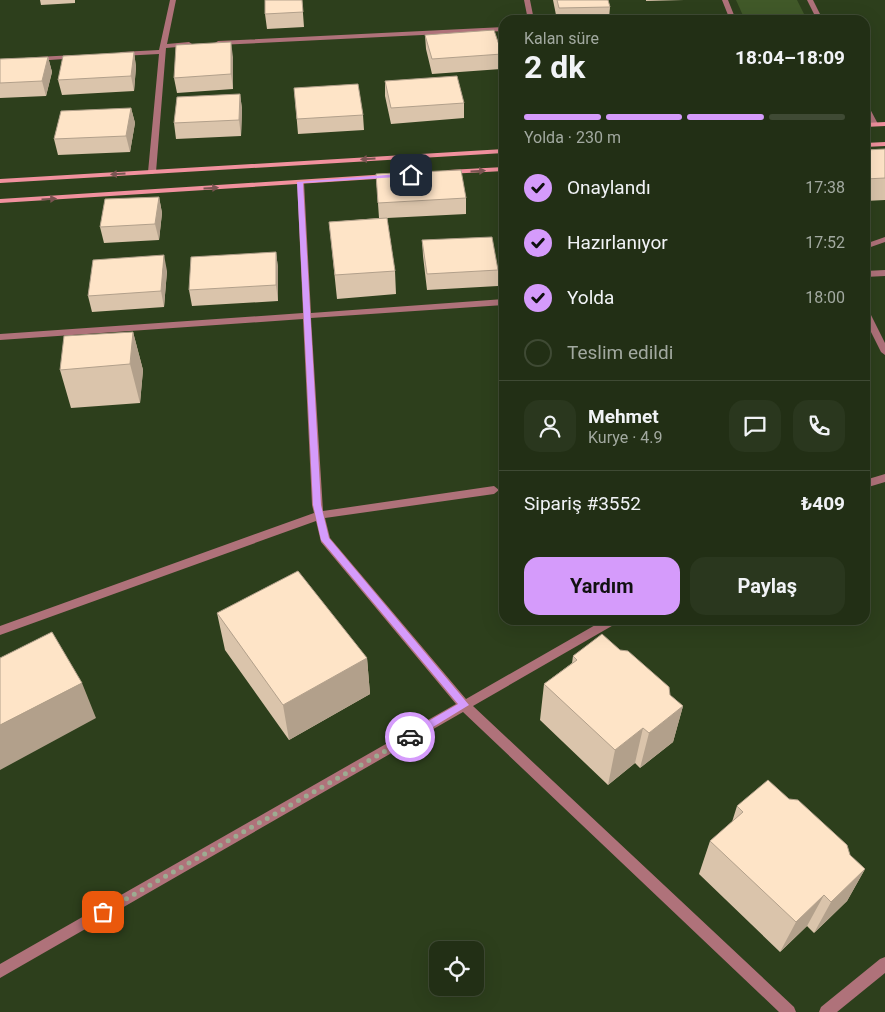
<!DOCTYPE html>
<html lang="tr">
<head>
<meta charset="utf-8">
<style>
	:root { --surface:#222f15; --page:#2a371e; --text:#f1f3f6; --muted:#a2a9a0; --line:#3f4a34; --accent:#d59bfb }
	body { margin:0; font-family:Roboto,sans-serif; background:var(--page); color:var(--text); height:100vh; display:flex; flex-direction:column; font-size:19px; white-space:nowrap }
	* { box-sizing:border-box; margin:0 }
	p { font-size:16px; color:var(--muted) }
	.icon { flex:none; width:28px; height:28px; fill:none; stroke:currentColor; stroke-width:2; stroke-linecap:round; stroke-linejoin:round }
	.map { position:relative; flex:1; overflow:hidden }
	.panel { position:absolute; left:499px; top:15px; width:371px; height:610px; display:flex; flex-direction:column; background:var(--surface); border-radius:15px; box-shadow:0 5px 20px #0002,0 0 0 1px var(--line) }
	.panel>* { flex:none }
	.fabs { position:absolute; left:429px; top:941px; display:grid; gap:10px }
	.fabs a { display:grid; place-items:center; width:55px; height:55px; border-radius:10px; background:var(--surface); box-shadow:0 5px 20px #0002,0 0 0 1px var(--line); font-size:25px }
	.pin { position:absolute; display:grid; place-items:center; width:42px; height:42px; color:#fff; margin:-21px; border-radius:10px; box-shadow:0 2px 8px #0006 }
	.courier { position:absolute; display:grid; place-items:center; width:50px; height:50px; margin:-25px; border:4px solid #d59bfb; border-radius:50%; background:#fff; color:#222; box-shadow:0 1px 6px #0007 }
	.headline em { font-style:normal; font-weight:700 }
	.headline div { display:flex; flex-direction:column-reverse }
	.headline { display:flex; align-items:center; justify-content:space-between; height:85px; padding:0 25px }
	h1 { font-size:32px; font-weight:700; line-height:38px }
	.bar { display:grid; grid-template-columns:repeat(4,1fr); gap:8px 5px; align-content:center; height:60px; padding:0 25px }
	.bar i { height:6px; border-radius:4px; background:var(--line) }
	.bar .on { background:var(--accent) }
	.bar p { grid-column:span 4 }
	.line { display:flex; align-items:center; gap:12px; padding:0 25px; border-top:1px solid var(--line) }
	.line div { flex:1 }
	.round { display:grid; place-items:center; flex:none; width:52px; height:52px; border-radius:15px; background:var(--page) }
	ol { padding:0 25px; list-style:none }
	li { display:flex; align-items:center; gap:15px; height:55px }
	li p { margin-inline-start:auto }
	li .icon { padding:5px; border-radius:50%; background:var(--accent); color:#111; stroke-width:4 }
	li:last-child { color:var(--muted) }
	li i { width:28px; height:28px; border:2px solid var(--line); border-radius:50% }
	.button { display:flex; gap:10px; margin-top:auto; padding:10px 25px }
	.button a { flex:1; height:58px; border-radius:15px; background:var(--accent); color:#111; font-size:20px; font-weight:700; line-height:58px; text-align:center }
	.button a+a { background:var(--page); color:var(--text) }
	.map>svg:first-child { display:block }
</style>
</head>
<body>
<div class="map">
<svg width="885" height="1012" viewBox="0 0 885 1012">
	<rect width="100%" height="100%" fill="#2d3f1c"/>
	<path fill="#415929" d="M736,0h61l10,20h-62z"/>
	<g fill="none" stroke-linecap="round" stroke-linejoin="round">
		<path fill="#af727a" fill-rule="evenodd" d="M170,0h6l-9,44 22,-2 3,2 -3,2 -23,2 -10,124 -4,2 -4,-2 11,-118 -38,2 -3,-2 3,-2 38,-2z
			M524,0h6l4,20h-6z
			M722,0h6l8,20h-6z
			M807,0h6l10,20h-6z
			M504,27v4l-286,14 -3,-2 3,-2z
			M76,55l2,1v2l-42,3 -3,-2 3,-2z
			M865,105l4,2 9,17 -1,2 -7,-2 -5,-10z
			M297,180h6l1,2 7,131 193,-14v6l-193,13 12,193 171,-25 5,4 -5,4 -169,24 5,20 136,161 138,-79h14l-1,3 -144,83 321,301 2,5h-17l-316,-300 -463,266v-14l456,-260 -135,-162 -5,-21 -316,114v-9l314,-113 -2,-8 -9,-186 -303,21v-6l303,-21z
			M885,237v5l-20,7v-5z
			M885,270v6l-20,1v-6z
			M865,308l4,3 16,32v12l-4,-3 -16,-32z
			M885,474v8l-20,6v-8z
			M885,957v16l-48,39h-18l2,-5 59,-48z"/>
		<path fill="#f1919e" fill-rule="evenodd" d="M885,122v4l-20,1v-4z
			M885,142v4l-20,1v-4z
			M504,149v4l-504,30v-4z
			M504,167v4l-56,3 -4,-2 4,-2z
			M388,174h3v4l-391,25v-4z"/>
	</g>
	<path fill="#dac4ab" d="M40,0h35v3l-34,2z
		M302,0l2,27 -37,2 -2,-15z
		M553,0h55l2,7 -1,11 5,2h-57z
		M646,0h38l-38,1z
		M425,35l77,19 -1,15 -69,5 -6,-25z
		M134,52l2,15 -2,24 -72,4 -4,-15z
		M48,57l4,15 -6,24 -46,2v-39z
		M233,57v32l-56,4 -3,-15z
		M385,81l79,22v15l-73,6 -6,-28z
		M294,88l69,27 1,15 -66,4z
		M240,94l2,15 -1,27 -65,3 -2,-16z
		M131,108l4,15 -5,29 -72,3 -4,-16z
		M885,149v51l-20,1v-51z
		M376,174l90,24v16l-79,4 8,53 1,23 -59,5 -8,-77 50,-4z
		M159,197l3,16 -3,27 -55,3 -4,-16z
		M422,240l76,30v16l-71,4 -4,-34z
		M276,252l2,16v33l-86,5 -3,-16z
		M167,271l-3,36 -72,5 -4,-16z
		M133,332l10,38 -3,33 -69,5 -11,-38z
		M217,613l150,45 3,36 -81,46 -64,-90z
		M573,656l97,39 13,11 -10,36 -33,26 -5,-5 -27,22 -68,-65 4,-36 28,-21z
		M737,806l113,49 15,14 -18,32 -33,32 -7,-7 -27,26 -81,-78 11,-33 22,-19z"/>
	<path fill="#b2a08b" d="M231,42l2,15v32l-2,-15z
		M134,52l2,15 -2,24 -3,-15z
		M48,57l4,15 -6,24 -4,-15z
		M240,94l2,15 -1,27 -2,-16z
		M131,108l4,15 -5,29 -4,-16z
		M159,197l3,16 -3,27 -4,-16z
		M276,252l2,16v33l-2,-16z
		M164,255l3,16 -3,36 -3,-16z
		M133,332l10,38 -3,33 -10,-39z
		M367,658l3,36 -81,46 -6,-35z
		M82,683l14,35 -96,52v-45z
		M683,706l-10,36 -33,26 9,-35z
		M643,728l-8,35 -27,22 7,-35z
		M865,869l-18,32 -33,32 17,-31z
		M824,895l-17,31 -27,26 16,-30z"/>
	<path fill="#fee4c7" stroke="#b2a08b" d="M265,0h37l1,12 -38,2z
		M557,0h51l2,7 -51,1z
		M613,18l1,2h-53v-1z
		M494,30l8,24 -70,5 -7,-24z
		M231,42v32l-57,4 2,-33z
		M134,52l-3,24 -73,4 5,-24z
		M48,57l-6,24 -42,2v-24z
		M457,76l7,27 -73,5 -6,-27z
		M358,84l5,31 -66,4 -3,-31z
		M240,94l-1,26 -65,3 3,-26z
		M131,108l-5,28 -72,3 7,-28z
		M885,149v29l-20,1v-29z
		M461,170l5,28 -88,5 -2,-29z
		M159,197l-4,27 -55,3 5,-28z
		M387,218l8,53 -60,4 -6,-53z
		M492,237l6,33 -71,4 -5,-34z
		M276,252v33l-87,5 2,-33z
		M164,255l-3,36 -73,5 5,-36z
		M133,332l-3,32 -70,6 4,-34z
		M298,571l69,87 -84,47 -66,-92z
		M52,632l30,51 -82,42v-67z
		M602,634l18,16 8,1 41,36 1,8 13,11 -34,27 -6,-5 -28,22 -71,-66 33,-24 -4,-4z
		M768,780l21,19 9,1 49,45 3,10 15,14 -34,33 -7,-7 -28,27 -86,-81 33,-29 -6,-6z"/>
	<defs><path id="oneway-solid" d="M-6-.8H1V-3.2L6.5 0L1 3.2V.8H-6Z" transform="scale(1.25)"/></defs>
	<g fill="#7b5452">
		<use href="#oneway-solid" transform="translate(368 159) rotate(177)"/>
		<use href="#oneway-solid" transform="translate(478 171) rotate(-4)"/>
		<use href="#oneway-solid" transform="translate(118 174) rotate(176)"/>
		<use href="#oneway-solid" transform="translate(211 188) rotate(-4)"/>
		<use href="#oneway-solid" transform="translate(49 199) rotate(-3)"/>
	</g>
	<path fill="#d59bfb" d="M411,173l2,3 -110,7 18,322 8,33 140,167 -59,36 -5,-4 1,-3 52,-30 -137,-164 -8,-35 -16,-323z"/>
	<g fill="none" stroke-linecap="round" stroke-linejoin="round">
		<path stroke="#9dab91" stroke-width="5" stroke-dasharray="0 9" d="M103,912l307,-175"/>
	</g>
</svg>
<div class="fabs">
<a><svg class="icon" aria-label="locate" viewBox="0 0 24 24"><circle cx="12" cy="12" r="6"/><path d="M12 2v4M12 18v4M2 12h4M18 12h4"/></svg></a>
</div>
<div class="pin" style="left:103px;top:912px;background:#ea580c"><svg class="icon" aria-label="bag" viewBox="0 0 24 24"><path d="M5 8h14l-1 12H6zM9 8a3 3 0 0 1 6 0"/></svg></div>
<div class="pin" style="left:411px;top:175px;background:#1f2937"><svg class="icon" aria-label="home" viewBox="0 0 24 24"><path d="M3 11l9-7 9 7M6 9v11h12V9"/></svg></div>
<div class="courier" style="left:410px;top:737px"><svg class="icon" aria-label="car" viewBox="0 0 24 24"><path d="M5 17H2v-5l4-1 3-4h7l3 4 3 1v5h-3M9 17h6M6 11h13"/><circle cx="7" cy="17" r="2"/><circle cx="17" cy="17" r="2"/></svg></div>
<section class="panel">
<div class="headline"><div><h1>2 dk</h1><p>Kalan süre</p></div><em>18:04–18:09</em></div>
<div class="bar"><i class="on"></i><i class="on"></i><i class="on"></i><i></i><p>Yolda · 230 m</p></div>
<ol>
<li><svg class="icon" aria-label="check" viewBox="0 0 24 24"><path d="M5 12l5 5 9-10"/></svg>Onaylandı<p>17:38</p></li>
<li><svg class="icon" aria-label="check" viewBox="0 0 24 24"><path d="M5 12l5 5 9-10"/></svg>Hazırlanıyor<p>17:52</p></li>
<li><svg class="icon" aria-label="check" viewBox="0 0 24 24"><path d="M5 12l5 5 9-10"/></svg>Yolda<p>18:00</p></li>
<li><i></i>Teslim edildi</li>
</ol>
<div class="line" style="height:90px"><a class="round"><svg class="icon" aria-label="person" viewBox="0 0 24 24"><circle cx="12" cy="8" r="4"/><path d="M4 21q1-7 8-7t8 7"/></svg></a><div><b>Mehmet</b><p>Kurye · 4.9</p></div><a class="round"><svg class="icon" aria-label="chat" viewBox="0 0 24 24"><path d="M4 5h16v11H9l-5 4z"/></svg></a><a class="round"><svg class="icon" aria-label="phone" viewBox="0 0 24 24"><path d="M5 4h4l2 5-3 2q2 4 5 5l2-3 5 2v4C11 20 4 13 5 4z"/></svg></a></div>
<div class="line" style="height:65px"><div>Sipariş #3552</div><b>₺409</b></div>
<div class="button"><a>Yardım</a><a>Paylaş</a></div>
</section>
</div>
</body>
</html>
